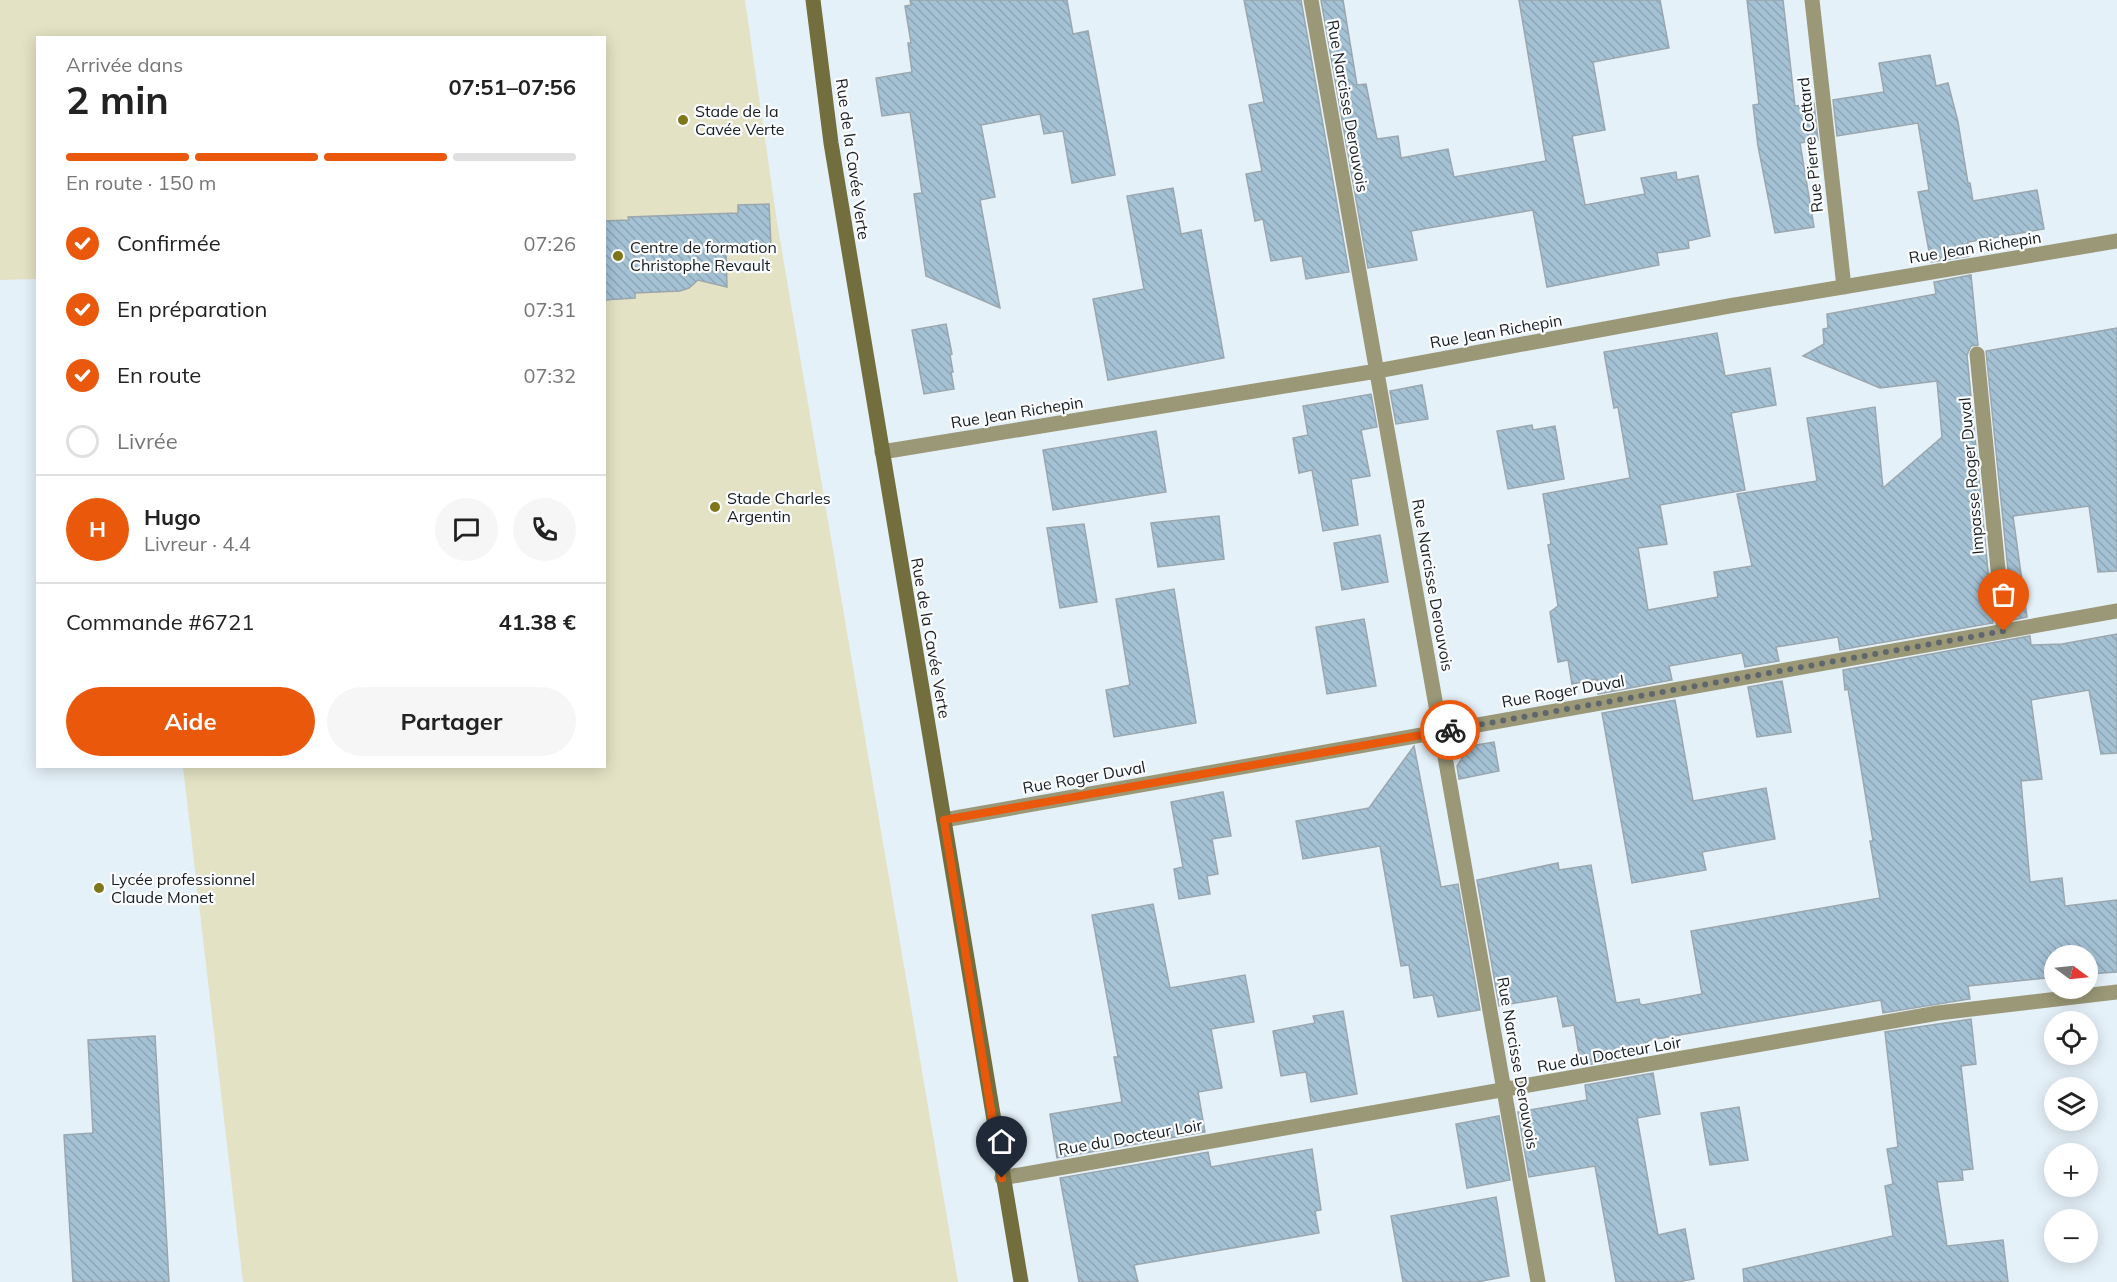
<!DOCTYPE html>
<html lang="fr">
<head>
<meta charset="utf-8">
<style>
	:root { --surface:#fff; --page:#f6f6f6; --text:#222; --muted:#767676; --line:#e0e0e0; --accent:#ea580c }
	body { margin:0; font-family:Mulish,sans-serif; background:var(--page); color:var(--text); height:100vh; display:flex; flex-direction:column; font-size:22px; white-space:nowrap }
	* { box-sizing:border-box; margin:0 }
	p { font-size:20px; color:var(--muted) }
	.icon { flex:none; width:33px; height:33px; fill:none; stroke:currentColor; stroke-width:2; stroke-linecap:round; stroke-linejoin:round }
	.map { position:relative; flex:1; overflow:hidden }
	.sheet { position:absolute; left:36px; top:36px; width:570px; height:732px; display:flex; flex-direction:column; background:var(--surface); border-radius:0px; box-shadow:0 3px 15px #0003 }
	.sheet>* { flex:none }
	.needle { width:39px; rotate:105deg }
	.controls { position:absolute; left:2044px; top:945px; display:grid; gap:12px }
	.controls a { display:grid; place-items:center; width:54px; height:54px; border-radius:50%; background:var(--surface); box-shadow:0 3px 15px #0003; font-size:30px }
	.pin { position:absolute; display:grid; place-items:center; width:51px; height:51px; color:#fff; margin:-62px -26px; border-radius:50% 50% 50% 0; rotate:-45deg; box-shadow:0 0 6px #0007 }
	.pin .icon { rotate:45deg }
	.courier { position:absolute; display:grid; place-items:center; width:60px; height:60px; margin:-30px; border:4px solid #ea580c; border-radius:50%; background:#fff; color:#222; box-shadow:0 2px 8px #0007 }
	.headline em { font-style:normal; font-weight:700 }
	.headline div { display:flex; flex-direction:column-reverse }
	.headline { display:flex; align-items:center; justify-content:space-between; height:102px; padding:0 30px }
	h1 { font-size:39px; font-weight:700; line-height:45px }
	.bar { display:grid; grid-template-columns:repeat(4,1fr); gap:9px 6px; align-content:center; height:72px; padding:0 30px }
	.bar i { height:8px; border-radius:4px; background:var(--line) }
	.bar .selected { background:var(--accent) }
	.bar p { grid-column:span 4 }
	.line { display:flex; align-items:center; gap:15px; padding:0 30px; border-top:2px solid var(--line) }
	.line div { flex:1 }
	.round { display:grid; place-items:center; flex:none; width:63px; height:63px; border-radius:32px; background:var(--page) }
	ol { padding:0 30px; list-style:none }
	li { display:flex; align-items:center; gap:18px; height:66px }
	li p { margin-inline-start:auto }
	li .icon { padding:6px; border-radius:50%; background:var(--accent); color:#fff; stroke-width:4 }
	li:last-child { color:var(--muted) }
	li i { width:33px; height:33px; border:3px solid var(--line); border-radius:50% }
	.primary-button { display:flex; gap:12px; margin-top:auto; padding:12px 30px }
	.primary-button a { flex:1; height:69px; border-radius:36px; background:var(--accent); color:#fff; font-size:24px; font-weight:700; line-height:69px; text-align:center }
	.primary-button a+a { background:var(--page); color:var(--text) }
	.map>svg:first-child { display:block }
</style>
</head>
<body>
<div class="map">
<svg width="2117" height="1282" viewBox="0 0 2117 1282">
	<defs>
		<pattern id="building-back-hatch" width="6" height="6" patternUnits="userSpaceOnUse" patternTransform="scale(1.5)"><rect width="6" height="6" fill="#a5c2d5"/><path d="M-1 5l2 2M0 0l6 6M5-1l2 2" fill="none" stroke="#8da6b7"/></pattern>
	</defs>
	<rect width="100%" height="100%" fill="#e5f1f9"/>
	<path fill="#e4e2c4" d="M0,0h745l32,222 181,1060h-715l-60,-515 421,-1v-728h-566l-1,241 -37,1z"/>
	<path fill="url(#building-back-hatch)" stroke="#9ba6ad" stroke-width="1.5" d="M910,0h157l6,34 15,-3 27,144 -43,8 -9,-52 -19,3 -4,-20 -59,11 14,72 -15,3 20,108 -74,-32 -12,-82 8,-1 -12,-81 -28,4 -6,-38 36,-6 -4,-29h3l-6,-37 6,-1z
		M1244,0h57l48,272 -43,7 -4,-23 -31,5 -8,-42 -8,2 -9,-47 16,-3 -13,-66 15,-3z
		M1321,0h22l14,85 9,-1 11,55 21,-3 3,22 47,-9 6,28 92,-16 -27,-161h141l9,48 -76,14 12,68 -33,6 13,69 60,-11 -4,-16 35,-6 1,8 21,-4 12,60 -22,5 1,7 -32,5 2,12 -112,22 -14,-77 -122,21 6,29 -49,8z
		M1747,0h36l12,106 19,-3 4,37 -18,3 14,84 -39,6 -17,-87 -5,-41 6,-1z
		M1930,55l6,31 12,-3 10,39 10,61h2l3,18 64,-11 7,39 -76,13 1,14 -38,6 -13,-70 11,-2 -11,-67 -81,13 -4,-36 51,-8 -5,-29z
		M1173,188l8,46 20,-4 23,128 -116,22 -15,-81 51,-10 -17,-93z
		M769,204l2,42 -45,2 1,39 -29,-7 -9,8 -9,3 -45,2v5l-31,2v-79l25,-1 -1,-3 110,-4v-8z
		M1971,275l7,70 -7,1 -4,9 26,268 -153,27 -2,-13 -62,10 3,14 -34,6 -3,-14 -73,13 3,14 -74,14 -2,-15 -24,5 -4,-24 -10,2 -8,-50 8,-6 -10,-61 3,-1 -8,-50 87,-16 -12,-71 -4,1 -10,-56 113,-19 8,43 45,-8 6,37 -45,8 14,77 -85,15 7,39 -29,4 10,62 70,-13 -4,-25 38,-6 -15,-72 80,-13 -10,-63 68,-11 8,81 59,-51 -5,-56 -57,7 -77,-32 21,-12 -1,-15 5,-1 -1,-14 109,-20 -2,-12z
		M946,324l6,30 -2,1 3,17h-2l3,17 -30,5 -12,-64z
		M2117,328v243l-19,1 -9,-66 -76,10 14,101 -14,3 -27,-269z
		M1422,385l6,34 -32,5 -6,-33z
		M1371,394l6,33 -16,3 9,46 -19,3 7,46 -35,6 -11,-61 -13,3 -6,-35 15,-3 -5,-29z
		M1532,425l1,5 22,-4 9,53 -56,10 -11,-58z
		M1156,431l10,61 -113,18 -10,-60z
		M1219,516l5,43 -66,8 -7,-44z
		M1084,524l13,78 -37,6 -13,-80z
		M1380,535l8,47 -46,8 -8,-47z
		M1174,589l22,134 -82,14 -8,-47 24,-5 -14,-86z
		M1364,619l12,67 -49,8 -11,-67z
		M2117,634v119l-16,1 -12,-64 -58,10 11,79 -21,2 9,101 32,-4 3,28 52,-6v72l-29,2v-18h-33v21l-87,9 2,13 -87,14 -2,-13 -56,10 -175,30 -3,2 2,12 -68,12 -7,-41 -11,2 -6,-31 -58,10 -22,-126 81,-17 1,7 32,-5 25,138 23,-4 1,5 3,1 59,-11 -11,-63 189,-33 -10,-57h3l-25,-152 -3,1 -2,-20 187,-34 1,9 31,-1z
		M1782,681l9,51 -34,5 -9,-50z
		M1675,700l18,101 73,-13 9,51 -73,13 4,18 -74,13 -30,-170z
		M1494,742l5,29 -40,8 -2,-13 13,-20z
		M1414,746l27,141 17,-3 22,126 -42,7 -5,-22 -19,3 -5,-33 -8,1 -21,-120 -77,13 -7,-38 73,-13z
		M1223,792l8,44 -19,3 6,35 -11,2 3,18 -31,5 -5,-30 9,-2 -12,-65z
		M1153,904l17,84 75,-13 9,47 -43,7 11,59 -24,4 7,40 -148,26 -7,-44 72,-12 -8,-45h4l-26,-142z
		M1343,1011l14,83 -46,8 -5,-30 -25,4 -8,-45 42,-8 -2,-7z
		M1971,1019l5,45 -15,2 12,103 -11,1 1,10 -26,2 10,64 56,-6 5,42h-264l-1,-13 150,-33 -8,-50 8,-2 -6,-35 11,-2 -13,-115z
		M155,1036l14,246h-96l-9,-147 29,-2 -5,-93z
		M1653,1073l7,41 -23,4 21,117 27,-6 9,50 -16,3h-62l-21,-116 -66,11 -11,-65 69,-12 -2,-15z
		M1739,1107l9,53 -38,5 -9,-52z
		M1499,1116l11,64 -43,8 -11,-64z
		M1312,1149l9,61 -6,1 4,22 -185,32 4,17h-59l-19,-104 148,-26 3,15z
		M1496,1197l13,79 -32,6h-74l-12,-66z"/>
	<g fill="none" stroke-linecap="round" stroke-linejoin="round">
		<path stroke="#9b9877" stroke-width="15" d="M1977,354l27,277"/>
		<path stroke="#9b9877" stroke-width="15" d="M1311,0l227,1282
			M1812,0l32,287
			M882,452l495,-81 352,-65 388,-65
			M944,820l1173,-209
			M1002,1178l936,-165 179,-21"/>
		<path stroke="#736e3d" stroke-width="15" d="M813,0l18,143 190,1139"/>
	</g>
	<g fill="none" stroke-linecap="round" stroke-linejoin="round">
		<path stroke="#60676c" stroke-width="6" stroke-dasharray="0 10.8" d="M1450,730l554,-99"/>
		<path stroke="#ea580c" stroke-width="8" d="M1002,1178l-58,-358 506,-90"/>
	</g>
	<g fill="#80761a" stroke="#fafcfe" stroke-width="2">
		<circle cx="683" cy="120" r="6"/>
		<circle cx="618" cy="256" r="6"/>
		<circle cx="715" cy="507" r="6"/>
		<circle cx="99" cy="888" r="6"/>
	</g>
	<g text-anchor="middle" stroke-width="4.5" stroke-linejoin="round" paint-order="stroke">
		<g font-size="16" fill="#191d20" stroke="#fafcfe">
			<text transform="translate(1348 106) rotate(80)" y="6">Rue Narcisse Derouvois</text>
			<text transform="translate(1810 145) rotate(-96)" y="6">Rue Pierre Cottard</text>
			<text transform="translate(853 159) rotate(82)" y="6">Rue de la Cavée Verte</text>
			<text transform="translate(1975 247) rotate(-9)" y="6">Rue Jean Richepin</text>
			<text transform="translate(1496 331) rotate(-10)" y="6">Rue Jean Richepin</text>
			<text transform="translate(1017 412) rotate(-9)" y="6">Rue Jean Richepin</text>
			<text transform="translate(1971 476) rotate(-95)" y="6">Impasse Roger Duval</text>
			<text transform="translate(1433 585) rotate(80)" y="6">Rue Narcisse Derouvois</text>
			<text transform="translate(931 638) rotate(80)" y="6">Rue de la Cavée Verte</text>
			<text transform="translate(1563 691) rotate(-10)" y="6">Rue Roger Duval</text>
			<text transform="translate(1084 777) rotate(-10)" y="6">Rue Roger Duval</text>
			<text transform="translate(1609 1054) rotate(-10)" y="6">Rue du Docteur Loir</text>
			<text transform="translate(1518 1063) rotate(80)" y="6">Rue Narcisse Derouvois</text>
			<text transform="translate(1130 1137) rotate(-10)" y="6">Rue du Docteur Loir</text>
		</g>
		<g font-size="16" fill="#191d20" stroke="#fafcfe" text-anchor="start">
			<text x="695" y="117">Stade de la<tspan x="695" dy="18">Cavée Verte</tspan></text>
			<text x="630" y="253">Centre de formation<tspan x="630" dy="18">Christophe Revault</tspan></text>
			<text x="727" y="504">Stade Charles<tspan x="727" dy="18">Argentin</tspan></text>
			<text x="111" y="885">Lycée professionnel<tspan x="111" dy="18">Claude Monet</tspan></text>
		</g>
	</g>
</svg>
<div class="controls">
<a><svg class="needle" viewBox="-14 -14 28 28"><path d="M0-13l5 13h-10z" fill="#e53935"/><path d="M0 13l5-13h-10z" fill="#767676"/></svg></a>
<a><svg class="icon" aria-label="locate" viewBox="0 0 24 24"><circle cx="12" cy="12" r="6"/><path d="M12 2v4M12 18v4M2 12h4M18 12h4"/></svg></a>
<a><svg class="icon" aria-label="layers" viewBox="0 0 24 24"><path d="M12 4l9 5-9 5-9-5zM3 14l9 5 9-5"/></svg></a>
<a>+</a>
<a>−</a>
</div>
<div class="pin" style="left:2004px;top:631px;background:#ea580c"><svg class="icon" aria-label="bag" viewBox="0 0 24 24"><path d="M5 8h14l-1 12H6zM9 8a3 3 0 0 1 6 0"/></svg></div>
<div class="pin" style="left:1002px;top:1178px;background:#1f2937"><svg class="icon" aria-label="home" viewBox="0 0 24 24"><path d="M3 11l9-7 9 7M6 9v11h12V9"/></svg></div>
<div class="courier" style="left:1450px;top:730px"><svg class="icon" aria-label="bike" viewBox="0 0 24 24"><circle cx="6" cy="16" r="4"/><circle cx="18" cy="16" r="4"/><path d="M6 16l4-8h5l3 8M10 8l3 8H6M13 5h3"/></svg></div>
<section class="sheet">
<div class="headline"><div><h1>2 min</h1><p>Arrivée dans</p></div><em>07:51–07:56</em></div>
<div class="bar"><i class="selected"></i><i class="selected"></i><i class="selected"></i><i></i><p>En route · 150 m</p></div>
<ol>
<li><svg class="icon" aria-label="check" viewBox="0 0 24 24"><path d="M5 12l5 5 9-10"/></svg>Confirmée<p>07:26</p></li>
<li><svg class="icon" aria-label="check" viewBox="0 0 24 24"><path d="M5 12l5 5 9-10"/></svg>En préparation<p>07:31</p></li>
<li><svg class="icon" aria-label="check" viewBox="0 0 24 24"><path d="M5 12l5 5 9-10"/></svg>En route<p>07:32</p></li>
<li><i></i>Livrée</li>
</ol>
<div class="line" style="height:108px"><b class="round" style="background:var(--accent);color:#fff">H</b><div><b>Hugo</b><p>Livreur · 4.4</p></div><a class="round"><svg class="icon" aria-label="chat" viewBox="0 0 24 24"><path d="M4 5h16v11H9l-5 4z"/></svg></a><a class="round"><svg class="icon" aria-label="phone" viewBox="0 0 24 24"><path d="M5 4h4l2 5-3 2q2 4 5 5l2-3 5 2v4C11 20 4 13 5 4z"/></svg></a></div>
<div class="line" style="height:78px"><div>Commande #6721</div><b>41.38 €</b></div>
<div class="primary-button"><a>Aide</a><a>Partager</a></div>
</section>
</div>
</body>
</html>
